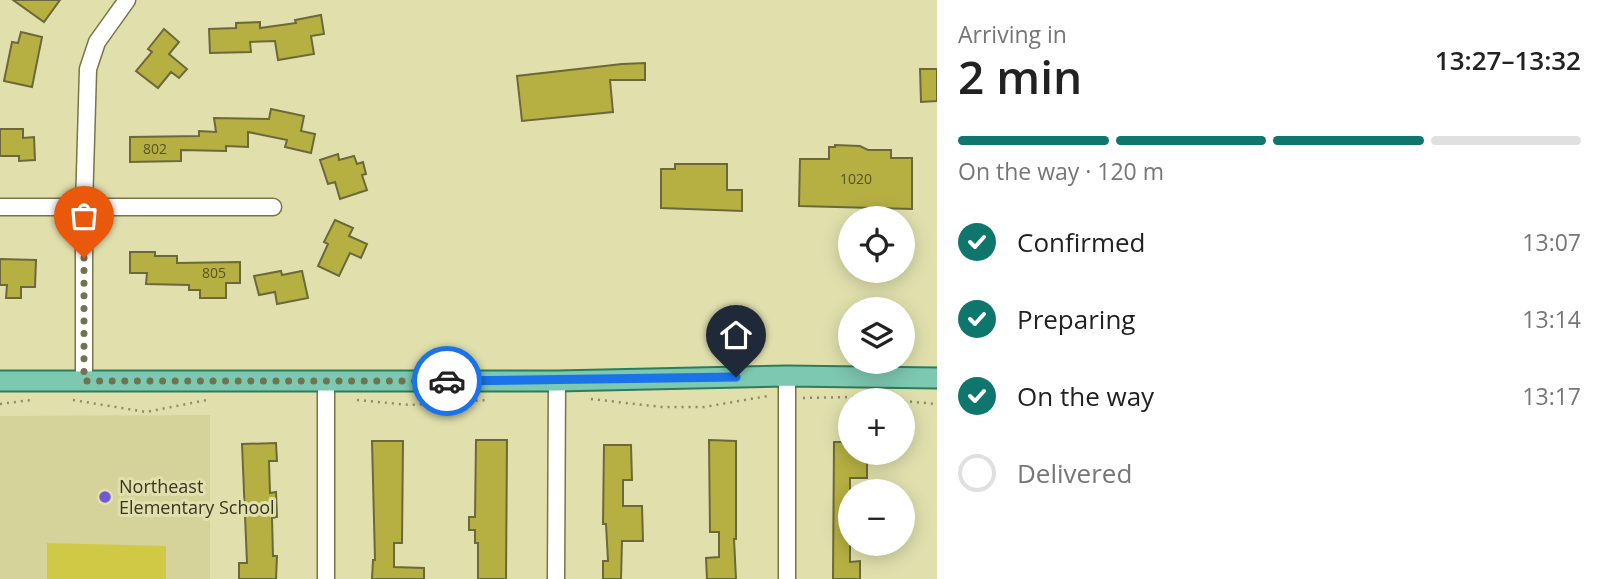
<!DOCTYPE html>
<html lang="en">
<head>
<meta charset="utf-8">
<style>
	:root { --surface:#fff; --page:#f2f2f2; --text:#222; --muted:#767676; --line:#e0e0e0; --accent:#0f766e }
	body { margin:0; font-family:"Open Sans",sans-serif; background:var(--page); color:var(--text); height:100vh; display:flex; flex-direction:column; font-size:26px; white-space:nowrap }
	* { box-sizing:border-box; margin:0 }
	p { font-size:23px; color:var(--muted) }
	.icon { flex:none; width:38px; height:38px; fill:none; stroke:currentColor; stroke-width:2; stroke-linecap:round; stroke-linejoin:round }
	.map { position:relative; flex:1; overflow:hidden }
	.drawer { display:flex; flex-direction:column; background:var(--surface); width:665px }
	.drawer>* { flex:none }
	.tools { position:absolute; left:838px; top:206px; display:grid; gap:14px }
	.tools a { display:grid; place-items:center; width:77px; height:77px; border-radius:50%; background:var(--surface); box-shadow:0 4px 18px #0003; font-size:35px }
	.pin { position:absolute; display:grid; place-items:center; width:60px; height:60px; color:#fff; margin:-72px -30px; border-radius:50% 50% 50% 0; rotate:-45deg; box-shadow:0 0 7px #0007 }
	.pin .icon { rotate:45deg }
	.courier { position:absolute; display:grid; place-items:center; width:70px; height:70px; margin:-35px; border:5px solid #1a73e8; border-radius:50%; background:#fff; color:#222; box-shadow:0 2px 9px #0007 }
	.headline em { font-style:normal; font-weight:600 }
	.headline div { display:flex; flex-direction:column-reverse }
	.headline { display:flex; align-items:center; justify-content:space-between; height:119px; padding:0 21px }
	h1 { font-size:46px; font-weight:600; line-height:52px }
	.bar { display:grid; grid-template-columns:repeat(4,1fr); gap:10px 7px; align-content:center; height:84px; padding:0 21px }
	.bar i { height:9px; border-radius:5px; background:var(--line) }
	.bar .current { background:var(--accent) }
	.bar p { grid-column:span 4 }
	ol { padding:0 21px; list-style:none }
	li { display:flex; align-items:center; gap:21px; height:77px }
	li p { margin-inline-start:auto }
	li .icon { padding:7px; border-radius:50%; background:var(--accent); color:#fff; stroke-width:4 }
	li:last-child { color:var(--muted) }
	li i { width:38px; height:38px; border:4px solid var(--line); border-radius:50% }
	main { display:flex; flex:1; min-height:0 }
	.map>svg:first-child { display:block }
</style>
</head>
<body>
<main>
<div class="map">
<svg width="937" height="579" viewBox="0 0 937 579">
	<rect width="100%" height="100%" fill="#e1e0ad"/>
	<path fill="#d5d399" d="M210,415v164h-210v-163z"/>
	<path fill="#d0c946" d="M47,543l119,3v33h-119z"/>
	<path fill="#b6b043" stroke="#6b693b" stroke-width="2" d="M13,0h47l-16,22z
		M321,15l3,19 -13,2 3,18 -36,6 -3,-19 -25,1 1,10 -41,1 -1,-24 27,-1v-5l24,-1v6l36,-5 -1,-3z
		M164,29l15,13 -10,12 18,15 -8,9 -8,-6 -13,16 -22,-17 16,-19 -4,-3z
		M21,32l21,5 -10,50 -28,-6 8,-39 6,1z
		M645,63v17h-35l3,32 -91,9 -5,-45 105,-12z
		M920,69h17v32l-16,1z
		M271,109l33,7 -3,15 14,3 -4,19 -26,-6 2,-7 -39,-8v15l-22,-1v5l-45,-1v11l-51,1v-25l69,-1v-5l17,1 -2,-14 55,1z
		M0,129h23v9l11,-1 1,23 -16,1v-5h-19z
		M835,145l25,1 8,4h23v8h21v51l-113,-3 1,-47h29v-12h6z
		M338,154l1,6 15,-4 3,8 6,-2 3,12 -4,1 5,15 -27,9 -5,-17 -7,2 -8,-24z
		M675,164h52v26h15v21l-81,-3v-39h14z
		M335,220l18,8 -4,8 18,8 -6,14 -11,-5 -11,23 -21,-10 10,-22 -4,-2z
		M130,252h25v4h22v7l63,-1v21h-14v15h-26v-8h-11v-5l-43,-1 1,-11h-17z
		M0,259l36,1 -1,27h-14v11h-15l1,-13h-7z
		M281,271l1,4 20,-4 6,27 -31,6 -2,-12 -16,3 -5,-19z
		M476,440h31l-1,139h-28v-36h-3v-13h-6v-13h6z
		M709,440l27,1v98h-2l2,40h-29l-1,-21 13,-1v-25h-9z
		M372,441h31l-1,102h-8v24l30,1v11h-52l1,-19h2z
		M834,442h16v11h17v25h-17v84l10,-1v18h-27z
		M276,443l1,18h-8l1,32 6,-1 1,25 -5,1 1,38h4l-1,23h-37v-16h8l-5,-119z
		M604,445h27l1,35h-9v26h19l1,35h-21l-1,38h-18v-18h5l-2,-37h-3z"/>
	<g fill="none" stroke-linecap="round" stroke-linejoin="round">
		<g stroke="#787547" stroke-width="19">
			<path id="minor" d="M0,207h273
				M84,381v-174l4,-138 9,-27 30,-42
				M326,381v198
				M556,579l1,-198
				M787,579v-203"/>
		</g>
		<g stroke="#2c7d5c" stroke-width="23">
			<path id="major" d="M0,381h557l230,-5 150,2"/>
		</g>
		<path stroke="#8c8b67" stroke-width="2.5" stroke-dasharray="2 5" stroke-linecap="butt" d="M803,398l50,-1 48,4
			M591,399l71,8h42l64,-11
			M73,400l73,12 61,-12
			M357,400l53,5 77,-5
			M903,401l34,3
			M0,404l31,-4"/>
		<use href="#minor" stroke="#fff" stroke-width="16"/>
		<use href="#major" stroke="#7dc8b0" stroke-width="19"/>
	</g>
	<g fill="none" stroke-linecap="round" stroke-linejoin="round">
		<path stroke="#727152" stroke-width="7" stroke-dasharray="0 12.6" d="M84,258v123h363"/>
		<path stroke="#1a73e8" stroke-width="9" d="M447,381l289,-4"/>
	</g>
	<circle fill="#6d5ad4" stroke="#e1e0ad" stroke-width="2.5" cx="105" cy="497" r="7"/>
	<g text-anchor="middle" stroke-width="6" stroke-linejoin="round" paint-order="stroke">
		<g font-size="14" fill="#56542a">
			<text x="155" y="154">802</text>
			<text x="856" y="184">1020</text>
			<text x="214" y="278">805</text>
		</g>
		<g font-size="18" fill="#363521" stroke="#e1e0ad" text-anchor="start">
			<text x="119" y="493">Northeast<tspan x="119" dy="21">Elementary School</tspan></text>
		</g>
	</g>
</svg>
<div class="tools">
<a><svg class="icon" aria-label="locate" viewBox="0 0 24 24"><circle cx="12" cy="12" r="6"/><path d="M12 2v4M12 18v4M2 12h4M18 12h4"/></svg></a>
<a><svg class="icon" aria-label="layers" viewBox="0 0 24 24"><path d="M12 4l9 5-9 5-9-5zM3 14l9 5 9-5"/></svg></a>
<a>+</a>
<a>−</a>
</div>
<div class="pin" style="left:84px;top:258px;background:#ea580c"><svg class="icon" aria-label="bag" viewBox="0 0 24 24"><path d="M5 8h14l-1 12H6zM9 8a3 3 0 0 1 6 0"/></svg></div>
<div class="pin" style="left:736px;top:377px;background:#1f2937"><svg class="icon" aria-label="home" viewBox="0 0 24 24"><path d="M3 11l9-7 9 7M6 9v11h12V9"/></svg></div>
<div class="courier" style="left:447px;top:381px"><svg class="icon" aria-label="car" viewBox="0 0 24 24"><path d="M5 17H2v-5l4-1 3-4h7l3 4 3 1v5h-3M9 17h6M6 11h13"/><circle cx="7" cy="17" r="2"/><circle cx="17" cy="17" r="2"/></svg></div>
</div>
<section class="drawer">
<div class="headline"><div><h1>2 min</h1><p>Arriving in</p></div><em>13:27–13:32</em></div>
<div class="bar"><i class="current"></i><i class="current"></i><i class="current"></i><i></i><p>On the way · 120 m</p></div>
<ol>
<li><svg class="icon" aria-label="check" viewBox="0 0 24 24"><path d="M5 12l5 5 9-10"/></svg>Confirmed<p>13:07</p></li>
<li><svg class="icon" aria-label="check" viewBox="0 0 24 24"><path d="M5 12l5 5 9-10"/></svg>Preparing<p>13:14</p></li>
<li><svg class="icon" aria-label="check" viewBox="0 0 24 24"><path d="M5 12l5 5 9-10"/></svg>On the way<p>13:17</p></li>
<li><i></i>Delivered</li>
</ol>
</section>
</main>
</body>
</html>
